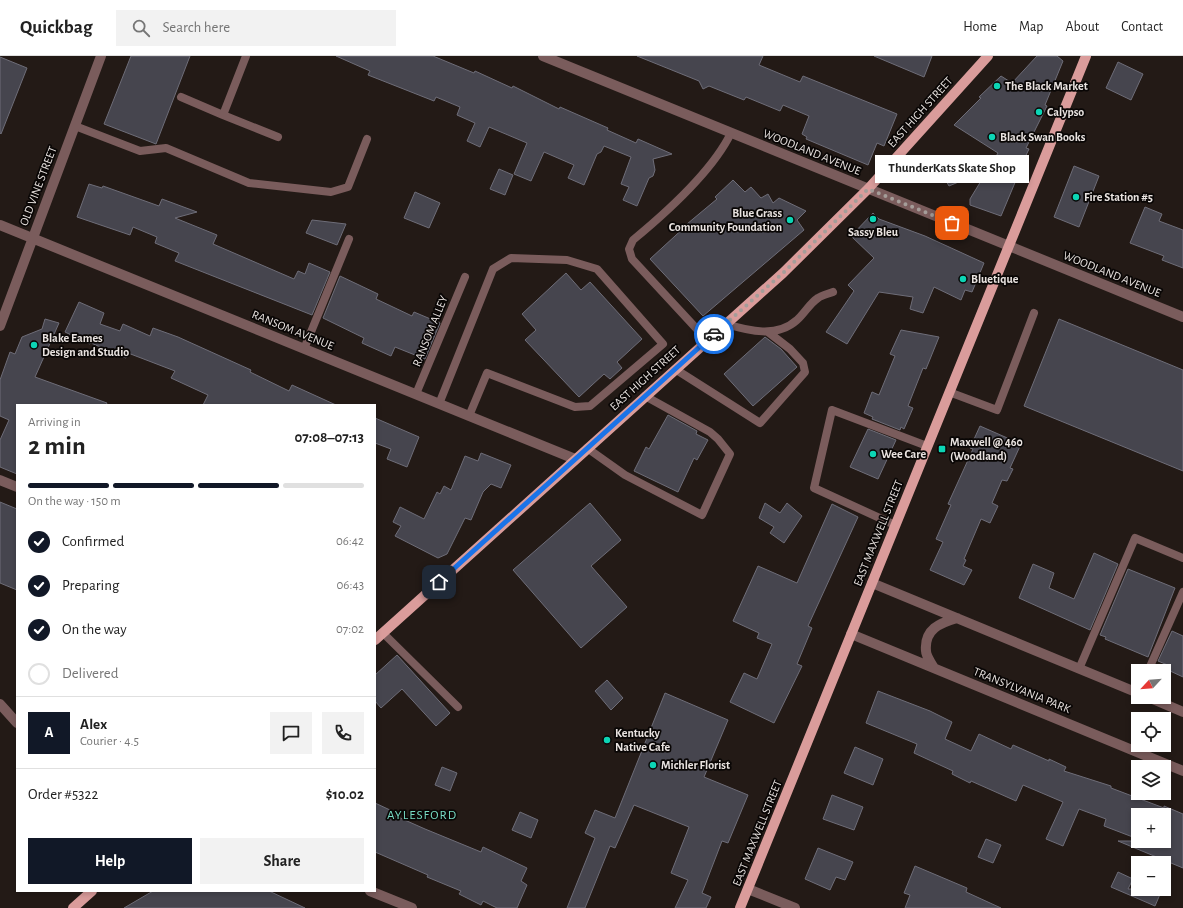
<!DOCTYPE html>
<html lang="en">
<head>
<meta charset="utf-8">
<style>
	:root { --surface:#fff; --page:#f2f2f2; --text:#222; --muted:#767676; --line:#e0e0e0; --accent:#111827 }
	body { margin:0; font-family:"Alegreya Sans",sans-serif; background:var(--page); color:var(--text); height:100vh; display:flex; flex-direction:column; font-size:15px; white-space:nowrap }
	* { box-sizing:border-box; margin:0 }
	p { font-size:13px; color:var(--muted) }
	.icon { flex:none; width:22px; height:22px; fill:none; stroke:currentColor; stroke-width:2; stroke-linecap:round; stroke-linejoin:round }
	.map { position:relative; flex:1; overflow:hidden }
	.panel { position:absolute; left:16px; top:348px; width:360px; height:488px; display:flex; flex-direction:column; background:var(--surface); border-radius:0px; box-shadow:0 2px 6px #0003 }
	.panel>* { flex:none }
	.needle { width:26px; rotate:244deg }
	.buttons { position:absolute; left:1131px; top:608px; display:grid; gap:8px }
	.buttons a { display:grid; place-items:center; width:40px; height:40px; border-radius:0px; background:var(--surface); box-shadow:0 2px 6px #0003; font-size:20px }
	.pin { position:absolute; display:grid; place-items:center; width:34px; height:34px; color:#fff; margin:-17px; border-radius:8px; box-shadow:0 2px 6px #0006 }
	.courier { position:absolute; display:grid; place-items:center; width:40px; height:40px; margin:-20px; border:3px solid #1a73e8; border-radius:50%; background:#fff; color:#222; box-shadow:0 1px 5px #0007 }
	.bubble { position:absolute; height:28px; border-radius:0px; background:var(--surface); box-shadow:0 2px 6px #0003; font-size:13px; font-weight:700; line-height:28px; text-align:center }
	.head em { font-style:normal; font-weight:700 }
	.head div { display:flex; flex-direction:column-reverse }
	.head { display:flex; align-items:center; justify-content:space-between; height:68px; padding:0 12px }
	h1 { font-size:26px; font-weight:700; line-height:30px }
	.bar { display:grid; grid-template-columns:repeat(4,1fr); gap:6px 4px; align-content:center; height:48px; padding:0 12px }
	.bar i { height:5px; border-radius:3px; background:var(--line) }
	.bar .on { background:var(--accent) }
	.bar p { grid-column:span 4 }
	.line { display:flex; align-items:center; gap:10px; padding:0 12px; border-top:1px solid var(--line) }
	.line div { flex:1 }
	.round { display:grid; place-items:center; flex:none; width:42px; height:42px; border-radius:0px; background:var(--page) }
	ol { padding:0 12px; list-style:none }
	li { display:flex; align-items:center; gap:12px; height:44px }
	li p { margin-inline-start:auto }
	li .icon { padding:4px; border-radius:50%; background:var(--accent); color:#fff; stroke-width:4 }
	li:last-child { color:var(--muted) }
	li i { width:22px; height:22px; border:2px solid var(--line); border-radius:50% }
	.action { display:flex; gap:8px; margin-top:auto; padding:8px 12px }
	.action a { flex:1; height:46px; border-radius:0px; background:var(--accent); color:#fff; font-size:16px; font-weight:700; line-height:46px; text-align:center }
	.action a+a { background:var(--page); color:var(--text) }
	header { display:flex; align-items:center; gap:24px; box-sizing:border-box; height:56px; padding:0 20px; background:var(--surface); border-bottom:1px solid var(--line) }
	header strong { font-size:19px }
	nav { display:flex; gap:22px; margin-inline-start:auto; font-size:14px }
	.search { width:280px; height:36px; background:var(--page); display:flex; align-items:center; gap:10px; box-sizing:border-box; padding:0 14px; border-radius:0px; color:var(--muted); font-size:15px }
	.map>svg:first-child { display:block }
</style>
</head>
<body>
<header>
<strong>Quickbag</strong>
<div class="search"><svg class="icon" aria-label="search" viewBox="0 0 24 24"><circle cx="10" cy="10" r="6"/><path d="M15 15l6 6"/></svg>Search here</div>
<nav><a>Home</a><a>Map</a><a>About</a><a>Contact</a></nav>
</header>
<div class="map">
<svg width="1183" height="852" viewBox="0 0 1183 852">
	<rect width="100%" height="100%" fill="#231a16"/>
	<path fill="#46454e" stroke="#6e6d78" d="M131,0h59l-34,88 -52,-20z
		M336,0h97l41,17 1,-2 37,17 1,-2 46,23 1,-2 48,21 -1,2 29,13 2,-4 34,15 -19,5 2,11 -2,6 -4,2 -12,28 -14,-6 6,-13 -8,-3 10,-27 -27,-11 -3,6 -4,2 -13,31 -16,-7 6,-13 -30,-13 -13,29 -17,-7 13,-31 -38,-16 -9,20 -13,-6 8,-18 -18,-8 3,-8 -24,-10 -2,4 -66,-26 2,-4z
		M637,0h126l-4,9 41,17 3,-6 94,38 -13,32 -7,-3 -9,22 -62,-26 1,-2 -5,-3 7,-18 -26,-11 -3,6 -34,-14 -2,3 -35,-14 -6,3 -4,-8z
		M874,0h58l-8,21z
		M1037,0h20l6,5 -18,44 2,1 -21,42 3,1 -11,23 1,1 -18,43 -31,-11v-6l28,-46 -44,-28 27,-27 -2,-1 22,-21 11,7z
		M0,1l27,11 -26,66 -1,-1z
		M1118,6l25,12 -12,26 -25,-12z
		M952,102l2,6 6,-2 8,16 -19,8 -12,-21z
		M1074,110l25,10 -20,51 -25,-10z
		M499,113l14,6 -8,20 -15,-6z
		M733,124l12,12 6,-5 10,11 7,-4 5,9 6,-5 27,13 -9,9 7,10 -101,86 -53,-57 37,-34v-1l30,-25 -2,-2z
		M89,128l13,4 1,-2 56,20 3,-7 35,13 -22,6 42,17 -4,9 81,35 4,-8 7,3 4,-11 21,9 -18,43 -137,-54 4,-8 -24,-10 2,-6 -24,-10 -3,8 -53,-18z
		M415,136l25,11 -11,25 -25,-10z
		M1145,151l17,7 -3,7 24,9v38l-21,-8 2,-4 -34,-13z
		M873,157l6,6 46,17 59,27 -12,29 -7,-2 -4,10 -27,-13 -11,26 -13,-4 3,-12 -34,-5 -32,52 -21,-12 28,-41 -6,-6 26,-27 -23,-22z
		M312,164l34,4 -9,21 -31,-12z
		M566,217l15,17 9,-8 52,57 -25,23 5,6 -12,11 -6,-5 -25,23 -54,-57 11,-10 -14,-16z
		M340,220l38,18 -2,5 36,17 2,-4 26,11 -15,36 -30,-12 -4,9 -29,-13 2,-5 -41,-20z
		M79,246l25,11 -4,11 20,7 3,-7 27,12 3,-8 25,9 73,33 -1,2 39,19 3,-6 44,20h-133l5,-10 -37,-17 4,-7 -47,-18 -2,5 -35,-15 -1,1 -25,-12z
		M45,263l14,4 -24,54 72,26 -1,2h-89v69l-17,-7v-27l9,-20 -9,-4v-36l10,-28 5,2 7,-17 20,-8z
		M1059,263l124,51v101l-159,-65z
		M901,274l38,7 -13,32 -3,-1 -15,38 5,2 -9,21 -3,-2 -1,3 -28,-11 1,-2 -9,-4 8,-21 7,3 16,-39 -5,-2z
		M765,281l16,12 16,18 -44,39 -29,-32z
		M668,359l29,16 -1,3 12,6 -11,20 -3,-2 -16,34 -44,-21 12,-24 3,2z
		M375,362l44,19 -12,30 -20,-8 4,-10 -16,-6z
		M980,370l41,18 -11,24 3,1 -6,12 -5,-1 -10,23 6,3 -8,17 -9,-4 -17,40 2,1 -3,6 9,4 -8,15 -34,-15 13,-28 -7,-3 15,-34 -3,-1 25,-55 -3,-1z
		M868,373l28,11 -18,39 -28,-12z
		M481,397l30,12 -10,23 -10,-4 -8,8 -12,28 -6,-2 -18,36 -9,4 -43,-22 6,-10 -8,-4 7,-15 24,12 13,-27 3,2 4,-8 7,4 14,-34 13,5z
		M0,446l17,7v81l-17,-7z
		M590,447l31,37 -30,26 36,41 -46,41 -68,-78z
		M765,447l15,10 7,-10 15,13 -18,27 -14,-10 4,-6 -15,-9z
		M832,448l26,13 -50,109 4,2 -15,36 5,2 -28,57 -44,-21 14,-29 13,6 15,-35 -15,-6 2,-5 -26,-12 25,-55 39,17z
		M1094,497l24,11 -28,66 -71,-32 14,-34 21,9 -5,15 25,11z
		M1128,513l47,19 -27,69 -43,-18 1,-2 -6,-2z
		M1172,575l11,5v41l-15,-7 2,-4 -12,-5z
		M397,599l53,58 -14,13 -34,-37 -21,19 -6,-7v-26z
		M607,624l16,18 -12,12 -16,-19z
		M878,635l52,20 22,11 -7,17 26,12 8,-17 32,15 2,-4 36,16v-2l17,8 -2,4 47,15v2l53,20v-2l19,8v54l-65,-27h46v-26h-26v24l-34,-13 2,-7 -27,-10 -16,37 -17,-7 17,-37 -40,-17 -7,16 -45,-20 -1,2 -18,-9 1,-3 -39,-18 3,-9 -51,-21z
		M665,637l63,27 -24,57 44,18 -20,48 -6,-2 -20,52 9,4 -5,11h-31l13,-28 -17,-7 18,-46 -55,-22 -19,43 -5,-2 -25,62h-18l28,-70 -10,-5 10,-23 20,8z
		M855,691l28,12 -10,26 -29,-12z
		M442,711l15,6 -7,18 -15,-6z
		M832,739l31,12 -9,23 -31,-11z
		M375,747l15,7 -1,3 36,16 56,23 2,-5 44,21 -6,13 6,4 -10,23h-20l-14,-7 -2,4 -22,-11 2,-3 -34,-14 1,-2 -53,-23z
		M520,756l18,8 -7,18 -19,-8z
		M986,783l15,6 -8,18 -15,-6z
		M818,792l35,14 -8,18 -9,-3 -6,13 -25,-11z
		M915,810l52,22 -1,4 35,16h-96l5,-13 -6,-2z
		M1118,816l15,7 -5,10h24l9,3 -6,14 -44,-19z
		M153,835h116l36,17h-181z"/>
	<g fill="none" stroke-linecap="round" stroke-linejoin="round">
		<path stroke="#7a5c5c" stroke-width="8" d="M246,0l-23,59 55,22
			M181,41l42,18
			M75,70l65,25 26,-3 83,35 82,9 17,-5 19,-48
			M726,268c23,7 51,14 71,-4 7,-6 13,-17 21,-22 4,-3 10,-4 15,-6
			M707,284l-75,-81 -3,-10 4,-9c34,-28 79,-68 98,-107
			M304,293l45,-110
			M675,313l85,54 45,-51 -2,-9 -13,-14 -22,-17
			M949,336l48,18 37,-97
			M416,338l49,-117
			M439,348l54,-135 18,-11 56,2 30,9 66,75 -73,62 -15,1 -88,-34 -18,43
			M587,392l38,27 77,40 28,-61 -12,-15 -8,-7 -65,-36
			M895,469l-81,-37 18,-78 95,36
			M383,577l75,74
			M1079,613l56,-131 48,20
			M1148,615l35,-79"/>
		<path stroke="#7a5c5c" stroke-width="10" d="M0,169l575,234
			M0,270l101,-270
			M0,424l17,7
			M872,527l266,110
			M851,578l332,137
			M934,612c-3,-5 -8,-12 -8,-17 -2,-22 14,-28 31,-33
			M1148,641l35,15
			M0,648l17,19
			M748,833l47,19
			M370,835l42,17"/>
		<path stroke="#7a5c5c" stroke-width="10" d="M543,0l640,261"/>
		<path stroke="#da9c9b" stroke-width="10" d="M375,584l408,-367 85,-84 120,-133
			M73,852l19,-17
			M740,852l346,-852"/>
	</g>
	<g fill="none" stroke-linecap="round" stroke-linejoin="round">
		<path stroke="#a49d99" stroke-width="4" stroke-dasharray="0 7.2" d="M714,278l69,-61 85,-84 84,34"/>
		<path stroke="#1a73e8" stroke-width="5" d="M439,526l275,-248"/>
	</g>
	<g fill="#0cd5b5" stroke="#090605" stroke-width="1.5">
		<circle cx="997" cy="30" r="4"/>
		<circle cx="1039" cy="56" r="4"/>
		<circle cx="992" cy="81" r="4"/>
		<circle cx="1076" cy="141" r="4"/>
		<circle cx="873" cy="163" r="4"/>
		<circle cx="790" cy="164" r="4"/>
		<circle cx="963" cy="223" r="4"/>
		<circle cx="34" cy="289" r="4"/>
		<rect x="938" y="389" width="8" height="8" rx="2"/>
		<circle cx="873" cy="398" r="4"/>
		<circle cx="607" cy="684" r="4"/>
		<circle cx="653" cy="709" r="4"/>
	</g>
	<g text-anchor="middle" stroke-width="3.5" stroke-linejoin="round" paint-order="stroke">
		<g font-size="12" font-weight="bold" fill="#e9e3e0" stroke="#090605" text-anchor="start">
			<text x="1005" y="34">The Black Market</text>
			<text x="1047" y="60">Calypso</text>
			<text x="1000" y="85">Black Swan Books</text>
			<text x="1084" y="145">Fire Station #5</text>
			<text x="782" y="161" text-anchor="end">Blue Grass<tspan x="782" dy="14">Community Foundation</tspan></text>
			<text x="873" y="180" text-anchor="middle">Sassy Bleu</text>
			<text x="971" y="227">Bluetique</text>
			<text x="42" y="286">Blake Eames<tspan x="42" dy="14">Design and Studio</tspan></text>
			<text x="950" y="390">Maxwell @ 460<tspan x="950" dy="14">(Woodland)</tspan></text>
			<text x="881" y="402">Wee Care</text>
			<text x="615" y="681">Kentucky<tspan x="615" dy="14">Native Cafe</tspan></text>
			<text x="661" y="713">Michler Florist</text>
		</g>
		<g font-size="12" fill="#e9e3e0" stroke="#090605">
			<text transform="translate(920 56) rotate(-48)" y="4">EAST HIGH STREET</text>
			<text transform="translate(812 96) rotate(22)" y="4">WOODLAND AVENUE</text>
			<text transform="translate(38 130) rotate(-69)" y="4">OLD VINE STREET</text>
			<text transform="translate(1112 218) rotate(22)" y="4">WOODLAND AVENUE</text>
			<text transform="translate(293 274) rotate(22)" y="4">RANSOM AVENUE</text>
			<text transform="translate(430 275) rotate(-68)" y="4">RANSOM ALLEY</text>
			<text transform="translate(645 322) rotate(-42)" y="4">EAST HIGH STREET</text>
			<text transform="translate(878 477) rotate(-68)" y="4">EAST MAXWELL STREET</text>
			<text transform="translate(1022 634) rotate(22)" y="4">TRANSYLVANIA PARK</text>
			<text transform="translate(757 777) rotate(-68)" y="4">EAST MAXWELL STREET</text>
		</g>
		<g font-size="13" letter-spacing="1" fill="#76d9c2" stroke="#090605">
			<text x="422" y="763">AYLESFORD</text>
		</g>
	</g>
</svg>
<div class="buttons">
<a><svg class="needle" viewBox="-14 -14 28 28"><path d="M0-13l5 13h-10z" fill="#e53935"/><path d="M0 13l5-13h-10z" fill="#767676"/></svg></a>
<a><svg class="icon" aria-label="locate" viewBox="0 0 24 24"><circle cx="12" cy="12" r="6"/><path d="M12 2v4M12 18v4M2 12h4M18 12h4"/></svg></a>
<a><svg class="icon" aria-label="layers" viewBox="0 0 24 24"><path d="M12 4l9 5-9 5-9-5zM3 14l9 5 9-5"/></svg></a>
<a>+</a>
<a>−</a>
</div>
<div class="pin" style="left:952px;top:167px;background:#ea580c"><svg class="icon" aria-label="bag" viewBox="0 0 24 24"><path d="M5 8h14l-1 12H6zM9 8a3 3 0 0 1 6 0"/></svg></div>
<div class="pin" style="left:439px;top:526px;background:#1f2937"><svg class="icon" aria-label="home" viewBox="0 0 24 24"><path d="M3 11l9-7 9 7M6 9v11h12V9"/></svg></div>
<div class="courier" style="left:714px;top:278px"><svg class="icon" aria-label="car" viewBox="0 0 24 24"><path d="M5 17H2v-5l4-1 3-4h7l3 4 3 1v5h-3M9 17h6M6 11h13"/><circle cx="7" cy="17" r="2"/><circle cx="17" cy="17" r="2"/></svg></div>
<div class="bubble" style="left:875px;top:99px;width:154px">ThunderKats Skate Shop</div>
<section class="panel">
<div class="head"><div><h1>2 min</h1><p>Arriving in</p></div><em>07:08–07:13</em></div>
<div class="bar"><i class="on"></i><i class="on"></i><i class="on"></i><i></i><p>On the way · 150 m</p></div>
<ol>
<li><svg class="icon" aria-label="check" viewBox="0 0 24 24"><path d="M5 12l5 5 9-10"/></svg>Confirmed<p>06:42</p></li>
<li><svg class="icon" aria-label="check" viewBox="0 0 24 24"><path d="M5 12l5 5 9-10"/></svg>Preparing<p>06:43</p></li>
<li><svg class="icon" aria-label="check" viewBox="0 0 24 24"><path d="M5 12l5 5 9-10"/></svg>On the way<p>07:02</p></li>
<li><i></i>Delivered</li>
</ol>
<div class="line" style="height:72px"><b class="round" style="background:var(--accent);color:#fff">A</b><div><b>Alex</b><p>Courier · 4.5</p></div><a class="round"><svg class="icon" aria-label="chat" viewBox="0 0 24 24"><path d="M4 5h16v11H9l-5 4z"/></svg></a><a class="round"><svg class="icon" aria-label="phone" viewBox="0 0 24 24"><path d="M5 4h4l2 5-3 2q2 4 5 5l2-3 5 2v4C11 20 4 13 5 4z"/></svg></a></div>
<div class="line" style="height:52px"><div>Order #5322</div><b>$10.02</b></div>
<div class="action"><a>Help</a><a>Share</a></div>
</section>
</div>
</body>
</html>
